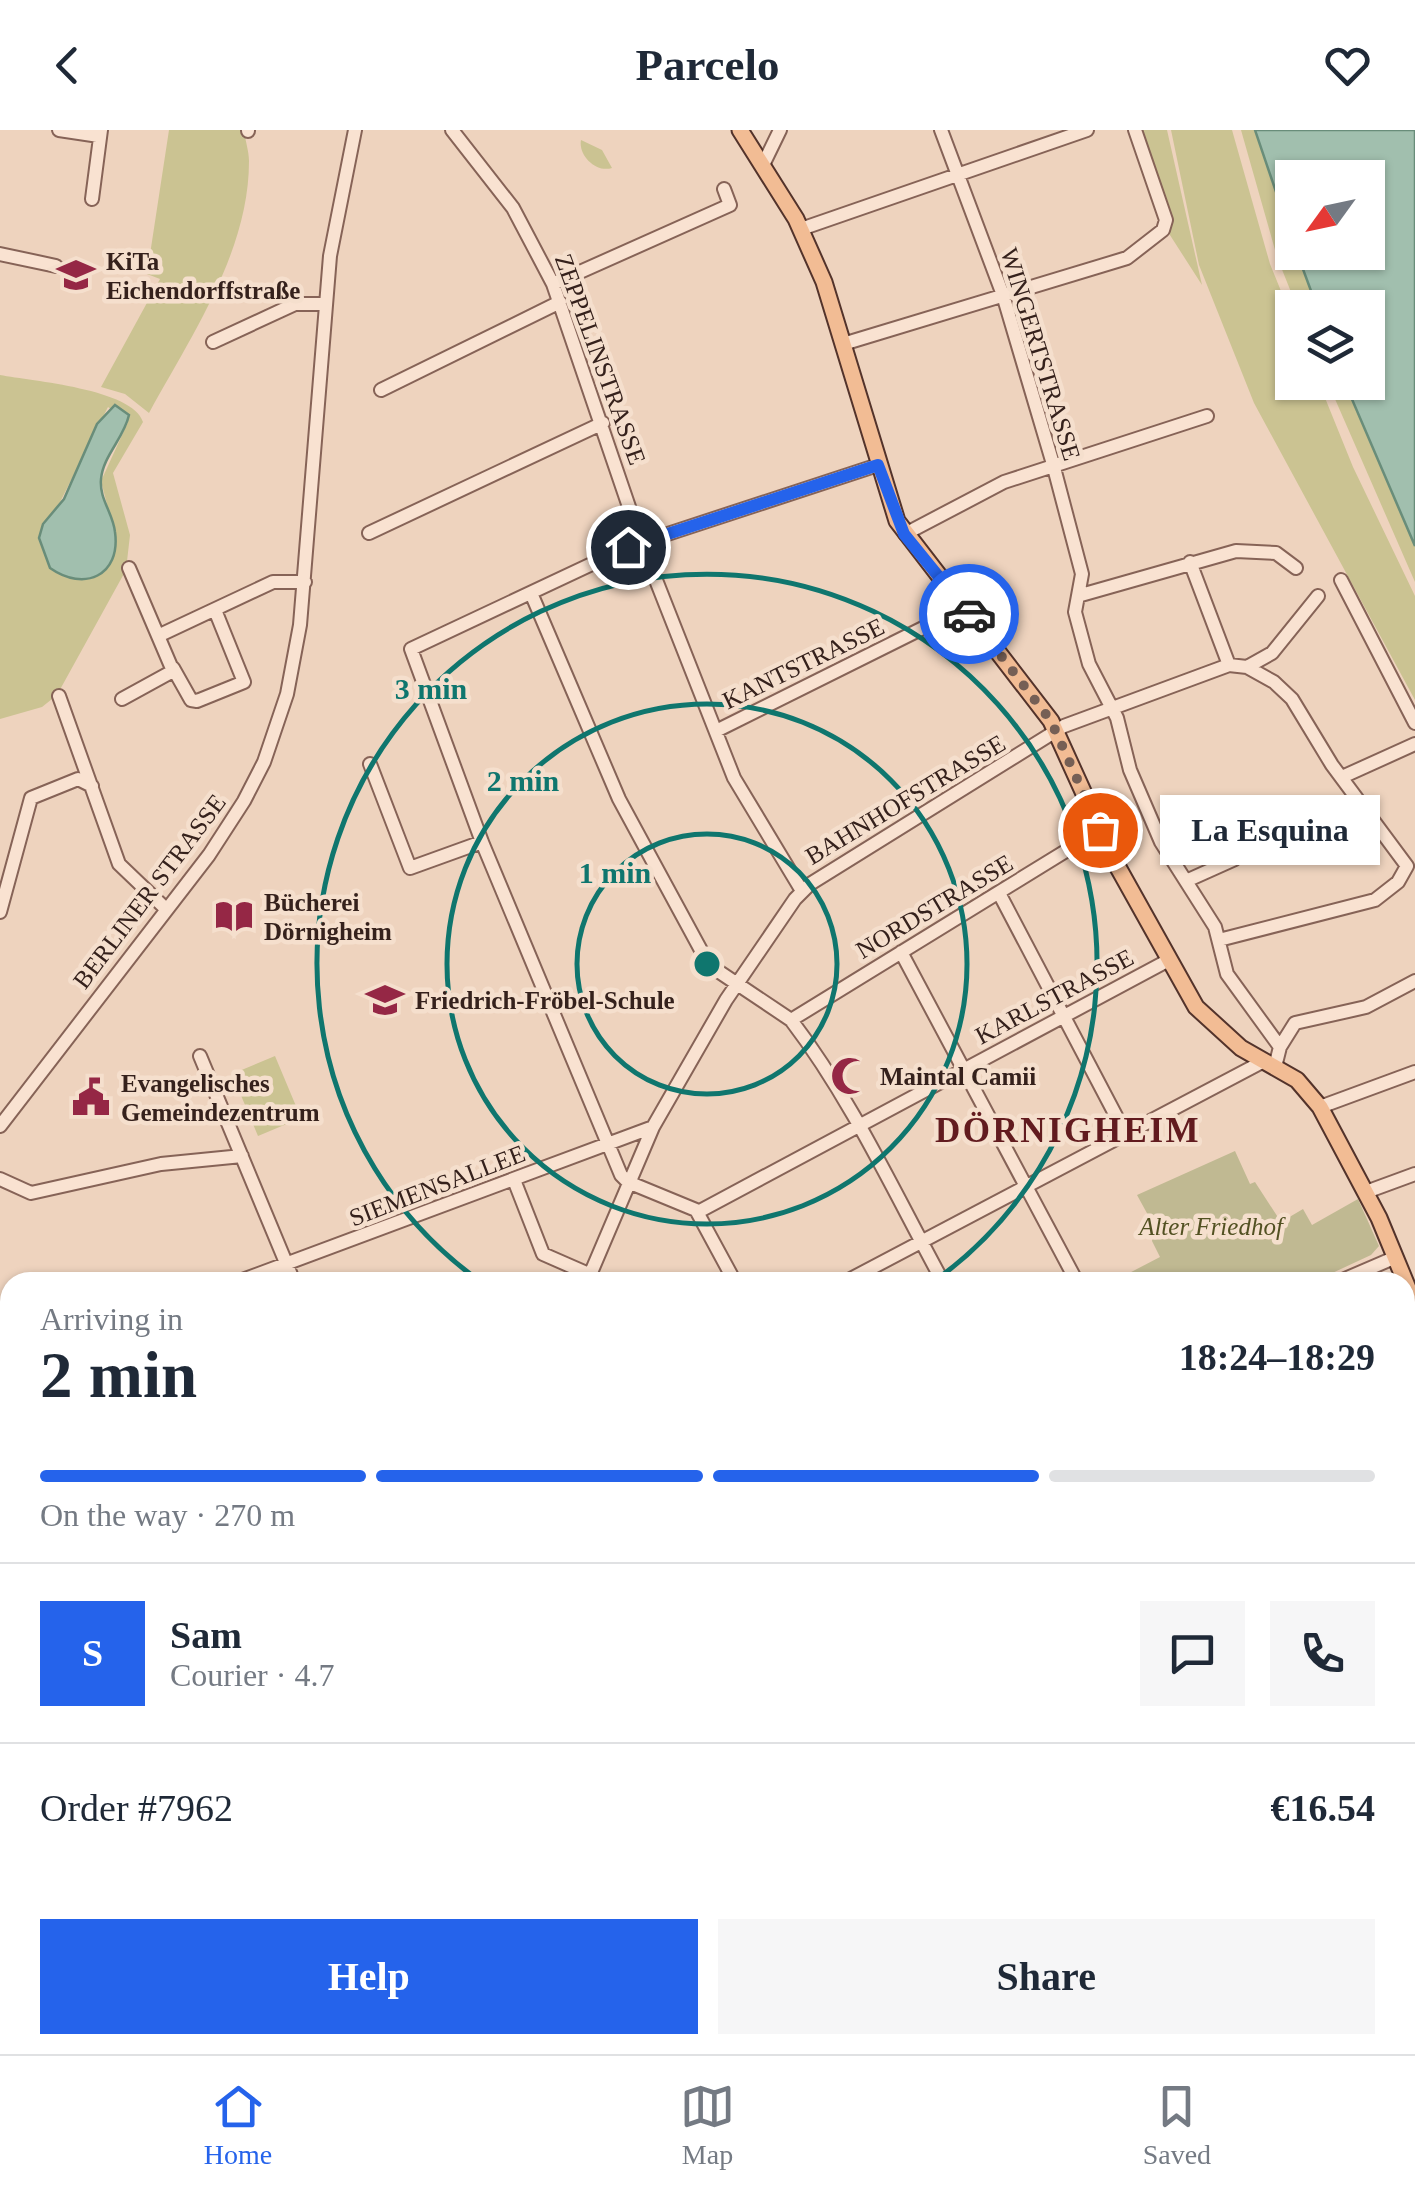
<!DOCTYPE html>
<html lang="en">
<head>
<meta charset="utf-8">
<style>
	:root { --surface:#fff; --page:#f6f6f7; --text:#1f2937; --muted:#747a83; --line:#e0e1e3; --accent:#2563eb }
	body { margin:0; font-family:Georgia,serif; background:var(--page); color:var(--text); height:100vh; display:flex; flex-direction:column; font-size:38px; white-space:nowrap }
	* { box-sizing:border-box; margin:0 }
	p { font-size:32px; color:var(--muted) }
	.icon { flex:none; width:55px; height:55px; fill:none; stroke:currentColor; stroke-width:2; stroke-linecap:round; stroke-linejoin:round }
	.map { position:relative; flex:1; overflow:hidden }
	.panel { position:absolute; left:0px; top:1142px; width:1415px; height:782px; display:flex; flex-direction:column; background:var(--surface); border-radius:30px 30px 0 0; box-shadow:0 2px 8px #0004 }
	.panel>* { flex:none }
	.needle { width:65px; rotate:237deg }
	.buttons { position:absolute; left:1275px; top:30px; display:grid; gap:20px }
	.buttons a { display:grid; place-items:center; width:110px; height:110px; border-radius:0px; background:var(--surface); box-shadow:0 2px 8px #0004; font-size:50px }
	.pin { position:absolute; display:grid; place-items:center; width:85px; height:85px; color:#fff; margin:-42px; border:5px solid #fff; border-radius:50%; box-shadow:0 2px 10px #0007 }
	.courier { position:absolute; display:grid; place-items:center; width:100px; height:100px; margin:-50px; border:8px solid #2563eb; border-radius:50%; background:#fff; color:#222; box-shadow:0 2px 12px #0007 }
	.bubble { position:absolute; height:70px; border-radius:0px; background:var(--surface); box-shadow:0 2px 8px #0004; font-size:32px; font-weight:600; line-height:70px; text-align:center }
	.summary em { font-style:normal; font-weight:600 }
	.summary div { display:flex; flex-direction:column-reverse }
	.summary { display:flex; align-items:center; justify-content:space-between; height:170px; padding:0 40px }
	h1 { font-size:65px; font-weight:600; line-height:75px }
	.bar { display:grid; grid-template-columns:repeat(4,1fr); gap:15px 10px; align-content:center; height:120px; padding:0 40px }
	.bar i { height:12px; border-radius:8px; background:var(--line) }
	.bar .current { background:var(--accent) }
	.bar p { grid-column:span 4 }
	.line { display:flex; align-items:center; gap:25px; padding:0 40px; border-top:2px solid var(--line) }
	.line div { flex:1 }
	.round { display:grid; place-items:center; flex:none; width:105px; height:105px; border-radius:0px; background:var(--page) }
	.action { display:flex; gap:20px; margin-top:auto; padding:20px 40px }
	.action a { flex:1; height:115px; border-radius:0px; background:var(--accent); color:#fff; font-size:40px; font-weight:600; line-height:115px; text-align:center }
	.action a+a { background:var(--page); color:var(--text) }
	header { display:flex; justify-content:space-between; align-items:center; height:130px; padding:0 40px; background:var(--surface); font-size:45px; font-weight:600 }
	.tabs { display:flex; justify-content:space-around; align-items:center; height:140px; border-top:2px solid var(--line); background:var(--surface); font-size:28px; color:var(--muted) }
	.tabs a { display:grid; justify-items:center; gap:5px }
	.tabs .current { color:var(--accent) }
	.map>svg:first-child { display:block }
</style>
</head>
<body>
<header><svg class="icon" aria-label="back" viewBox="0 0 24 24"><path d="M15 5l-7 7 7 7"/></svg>Parcelo<svg class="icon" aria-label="heart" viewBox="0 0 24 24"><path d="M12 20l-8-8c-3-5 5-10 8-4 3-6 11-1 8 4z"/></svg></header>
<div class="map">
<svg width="1415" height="1924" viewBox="0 0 1415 1924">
	<rect width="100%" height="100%" fill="#eed3be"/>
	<path fill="#cbc392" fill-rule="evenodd" d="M169,0h75c1,10 5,21 5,31 0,91 -58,175 -100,252l-24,-19 -24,-7 59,-108 -13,-5z
		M1140,0h27l35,155 -34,-53 4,-6z
		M1171,0h61l38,134 22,54v64l27,1 34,84 62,129v104l-161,-297 -55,-138z
		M1241,0h14l37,109v13l5,1 20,54h-20l-20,-50z
		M581,10l21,10 10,18c-16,5 -34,-13 -31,-28z
		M0,245c32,6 133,14 143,47l-30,51 17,62 -4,35 -69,125 -15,12 -42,12zM108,277l20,15 -27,59 9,35 -54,-6z
		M1328,253h17l70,163v36z
		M275,926l26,62 -43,18 -26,-62z"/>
	<path fill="#c0b992" d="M1235,1021l15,33 5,-2 26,40 22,-13 9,16 46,-26 21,47 -8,9 -58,27h-201l48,-25 -8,-16 2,-15 -17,-31z"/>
	<path fill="#a1bfae" stroke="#698d7a" stroke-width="2.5" d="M1255,0h160v416l-70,-163 23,-1v-74l-51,-1 -20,-54 71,-1v-74h-76v61z
		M115,275l14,10c-5,23 -26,41 -28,64 -2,20 12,34 14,53 6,44 -31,60 -65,36l-11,-30 4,-14 21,-25 33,-75z"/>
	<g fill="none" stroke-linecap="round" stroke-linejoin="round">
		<g stroke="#866357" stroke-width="16">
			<path id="minor" d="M59,0l40,6
				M452,0l61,78 40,76 88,258 93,236 68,113
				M941,0l62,165 50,169 29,110 -7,38 14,52 28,54 13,52 31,72 54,85 12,47 53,73
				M248,1v-1
				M763,35l17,-35
				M92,69l9,-69
				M801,99l286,-99
				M0,124l56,12
				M553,154l177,-79 -6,-16
				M213,212l82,-38h30
				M843,214l284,-86 36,-28 3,-10 -31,-90
				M381,260l179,-88
				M369,403l234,-110
				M905,404l99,-52 203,-66
				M1190,432l39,103
				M1341,450l74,143
				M531,463l88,206 90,166 82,55c61,80 104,174 152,262
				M1081,465l155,-44 40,2 20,15
				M160,505l113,-53h32
				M1247,537l25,-14 46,-57
				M173,538l18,32 6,1 47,-19 -29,-72
				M59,566l60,168 47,45
				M122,569l51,-28 -44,-103
				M716,601l215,-107 28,-22
				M370,634l40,104 72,-26
				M1342,647l73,-33
				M1186,751l49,-22
				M999,763l126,240
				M0,782l31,-114 47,-19 14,7
				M901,822l176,330
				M791,890l309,-190
				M200,926l94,226
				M1275,937l5,-20 15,-24 71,-16 49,-26
				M1320,977l95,-35
				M0,996l209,-271 35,-54 20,-39 23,-68 13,-69 30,-369 25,-126
				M0,1049l31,14 130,-29 81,-8
				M514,1050l29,74 48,21
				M1366,1062l49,-18
				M698,1082l469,-251
				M237,1152l416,-155
				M587,1152l66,-155 73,-127 69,-101 15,-15 254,-158 165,-61 18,2 27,15 18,17 40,66 75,101 -9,16 -23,18 -156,40
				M735,1152l-39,-72 -68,-28 -7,-7 -139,-333 -71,-193 217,-102 250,-82
				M845,1152l419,-221
				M1338,1152l58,-25
				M0,1201h10
				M1405,1275l10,-4
				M0,1347l10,-5
				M0,1492l10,-5
				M0,1627l10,22
				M1405,1719l10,-3
				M0,1811l10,-5
				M0,1894l10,12
				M17,1915l8,9
				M476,1915l6,9
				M650,1915l5,9
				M1013,1915l5,9
				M1193,1915l2,9
				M147,1924l10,-9
				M389,1924l11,-9
				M938,1924l16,-9
				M1351,1924l11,-5"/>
		</g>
		<g stroke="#53332b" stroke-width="19">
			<path id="major" d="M740,0l56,89 28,63 73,239 154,200 64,141 81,145 45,41 56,32 23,27 59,111 36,87"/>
		</g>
		<use href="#minor" stroke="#f9e2d1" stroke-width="12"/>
		<use href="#major" stroke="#f2bc94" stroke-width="15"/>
	</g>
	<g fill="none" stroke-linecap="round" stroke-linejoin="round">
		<path stroke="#765f55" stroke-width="10" stroke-dasharray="0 18" d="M969,484l82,107 49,109"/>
		<path stroke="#2563eb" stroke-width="12" d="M628,417l250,-82 26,69 65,80"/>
	</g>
	<g fill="none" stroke="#0f766e" stroke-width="5">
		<circle cx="707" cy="834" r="130"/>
		<circle cx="707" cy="834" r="260"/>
		<path d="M481 1152A390 390 0 1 1 933 1152"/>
	</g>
	<defs>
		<g id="school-bare" transform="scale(3)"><path d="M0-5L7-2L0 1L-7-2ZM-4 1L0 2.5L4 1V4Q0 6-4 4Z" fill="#952745" stroke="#f5dfcd" stroke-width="2.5" paint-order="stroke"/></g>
		<g id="library-bare" transform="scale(3)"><path d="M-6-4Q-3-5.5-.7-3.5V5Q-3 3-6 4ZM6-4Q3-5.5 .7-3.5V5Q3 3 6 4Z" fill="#952745" stroke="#f5dfcd" stroke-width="2.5" paint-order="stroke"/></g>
		<g id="mosque-bare" transform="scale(3)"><path d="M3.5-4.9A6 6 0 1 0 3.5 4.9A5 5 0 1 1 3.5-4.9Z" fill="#952745" stroke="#f5dfcd" stroke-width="2.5" paint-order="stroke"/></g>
		<g id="civic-bare" transform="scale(3)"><path d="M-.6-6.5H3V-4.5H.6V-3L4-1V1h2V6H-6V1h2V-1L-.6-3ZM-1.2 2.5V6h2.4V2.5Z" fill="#952745" stroke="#f5dfcd" stroke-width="2.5" paint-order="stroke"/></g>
	</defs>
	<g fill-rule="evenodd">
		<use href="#school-bare" x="76" y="145"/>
		<use href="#library-bare" x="234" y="786"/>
		<use href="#school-bare" x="385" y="870"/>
		<use href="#mosque-bare" x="850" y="946"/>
		<use href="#civic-bare" x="91" y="967"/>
	</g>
	<g text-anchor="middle" stroke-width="9" stroke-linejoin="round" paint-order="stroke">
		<g font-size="25" font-weight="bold" fill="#35211c" stroke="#f5dfcd" text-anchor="start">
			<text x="106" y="140">KiTa<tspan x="106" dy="29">Eichendorffstraße</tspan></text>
			<text x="264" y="781">Bücherei<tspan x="264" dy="29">Dörnigheim</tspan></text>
			<text x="415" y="879">Friedrich-Fröbel-Schule</text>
			<text x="880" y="955">Maintal Camii</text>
			<text x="121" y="962">Evangelisches<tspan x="121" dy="29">Gemeindezentrum</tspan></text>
		</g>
		<g font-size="25" fill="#35211c" stroke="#f5dfcd">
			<text transform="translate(1041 224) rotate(73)" y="9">WINGERTSTRASSE</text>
			<text transform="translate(601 229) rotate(70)" y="9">ZEPPELINSTRASSE</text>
			<text transform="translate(803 533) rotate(-26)" y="9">KANTSTRASSE</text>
			<text transform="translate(905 669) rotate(-31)" y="9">BAHNHOFSTRASSE</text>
			<text transform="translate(149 761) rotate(-53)" y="9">BERLINER STRASSE</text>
			<text transform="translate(934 776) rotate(-31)" y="9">NORDSTRASSE</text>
			<text transform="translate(1054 866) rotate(-28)" y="9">KARLSTRASSE</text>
			<text transform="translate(437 1055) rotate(-21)" y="9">SIEMENSALLEE</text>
		</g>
		<g font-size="25" font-style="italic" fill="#525122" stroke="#f5dfcd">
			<text x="1211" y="1105">Alter Friedhof</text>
		</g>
		<g font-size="35" font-weight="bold" letter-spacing="2.5" fill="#621b1f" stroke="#f5dfcd">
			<text x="1068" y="1012">DÖRNIGHEIM</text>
		</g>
	</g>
	<circle cx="707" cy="834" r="15" fill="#0f766e" stroke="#f5dfcd" stroke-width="5"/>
	<g font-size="30" text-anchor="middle" font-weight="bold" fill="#0f766e" stroke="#f5dfcd" stroke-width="9" stroke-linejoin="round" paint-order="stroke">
		<text x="431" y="569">3 min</text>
		<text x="523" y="661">2 min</text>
		<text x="615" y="753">1 min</text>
	</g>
</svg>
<div class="buttons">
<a><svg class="needle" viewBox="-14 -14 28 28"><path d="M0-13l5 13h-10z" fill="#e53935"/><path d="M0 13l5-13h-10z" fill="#747a83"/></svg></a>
<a><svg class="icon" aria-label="layers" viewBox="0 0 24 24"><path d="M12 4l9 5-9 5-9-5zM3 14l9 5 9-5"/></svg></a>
</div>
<div class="pin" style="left:1100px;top:700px;background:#ea580c"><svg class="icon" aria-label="bag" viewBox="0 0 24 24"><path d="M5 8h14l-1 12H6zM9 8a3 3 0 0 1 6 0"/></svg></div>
<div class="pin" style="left:628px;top:417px;background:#1f2937"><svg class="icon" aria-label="home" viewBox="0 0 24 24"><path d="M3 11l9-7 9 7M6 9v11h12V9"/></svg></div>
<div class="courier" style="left:969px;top:484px"><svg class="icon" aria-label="car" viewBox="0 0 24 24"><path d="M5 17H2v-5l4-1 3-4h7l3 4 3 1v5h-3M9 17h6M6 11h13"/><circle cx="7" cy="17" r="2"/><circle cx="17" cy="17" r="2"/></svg></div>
<div class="bubble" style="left:1160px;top:665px;width:220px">La Esquina</div>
<section class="panel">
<div class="summary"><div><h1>2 min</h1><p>Arriving in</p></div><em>18:24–18:29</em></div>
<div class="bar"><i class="current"></i><i class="current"></i><i class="current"></i><i></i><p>On the way · 270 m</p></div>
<div class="line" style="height:180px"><b class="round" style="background:var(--accent);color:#fff">S</b><div><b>Sam</b><p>Courier · 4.7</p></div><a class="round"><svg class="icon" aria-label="chat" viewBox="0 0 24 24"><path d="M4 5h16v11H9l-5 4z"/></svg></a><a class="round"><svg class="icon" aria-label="phone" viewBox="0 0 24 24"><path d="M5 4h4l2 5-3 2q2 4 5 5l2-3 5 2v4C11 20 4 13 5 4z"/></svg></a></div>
<div class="line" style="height:130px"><div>Order #7962</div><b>€16.54</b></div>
<div class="action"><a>Help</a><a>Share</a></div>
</section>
</div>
<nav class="tabs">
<a class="current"><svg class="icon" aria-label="home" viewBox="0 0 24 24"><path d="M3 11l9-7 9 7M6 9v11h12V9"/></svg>Home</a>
<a><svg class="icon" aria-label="map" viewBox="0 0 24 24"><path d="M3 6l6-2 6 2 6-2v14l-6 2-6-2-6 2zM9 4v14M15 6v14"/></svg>Map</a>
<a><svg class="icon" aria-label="saved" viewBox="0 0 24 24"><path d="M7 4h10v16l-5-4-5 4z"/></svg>Saved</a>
</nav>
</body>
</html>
